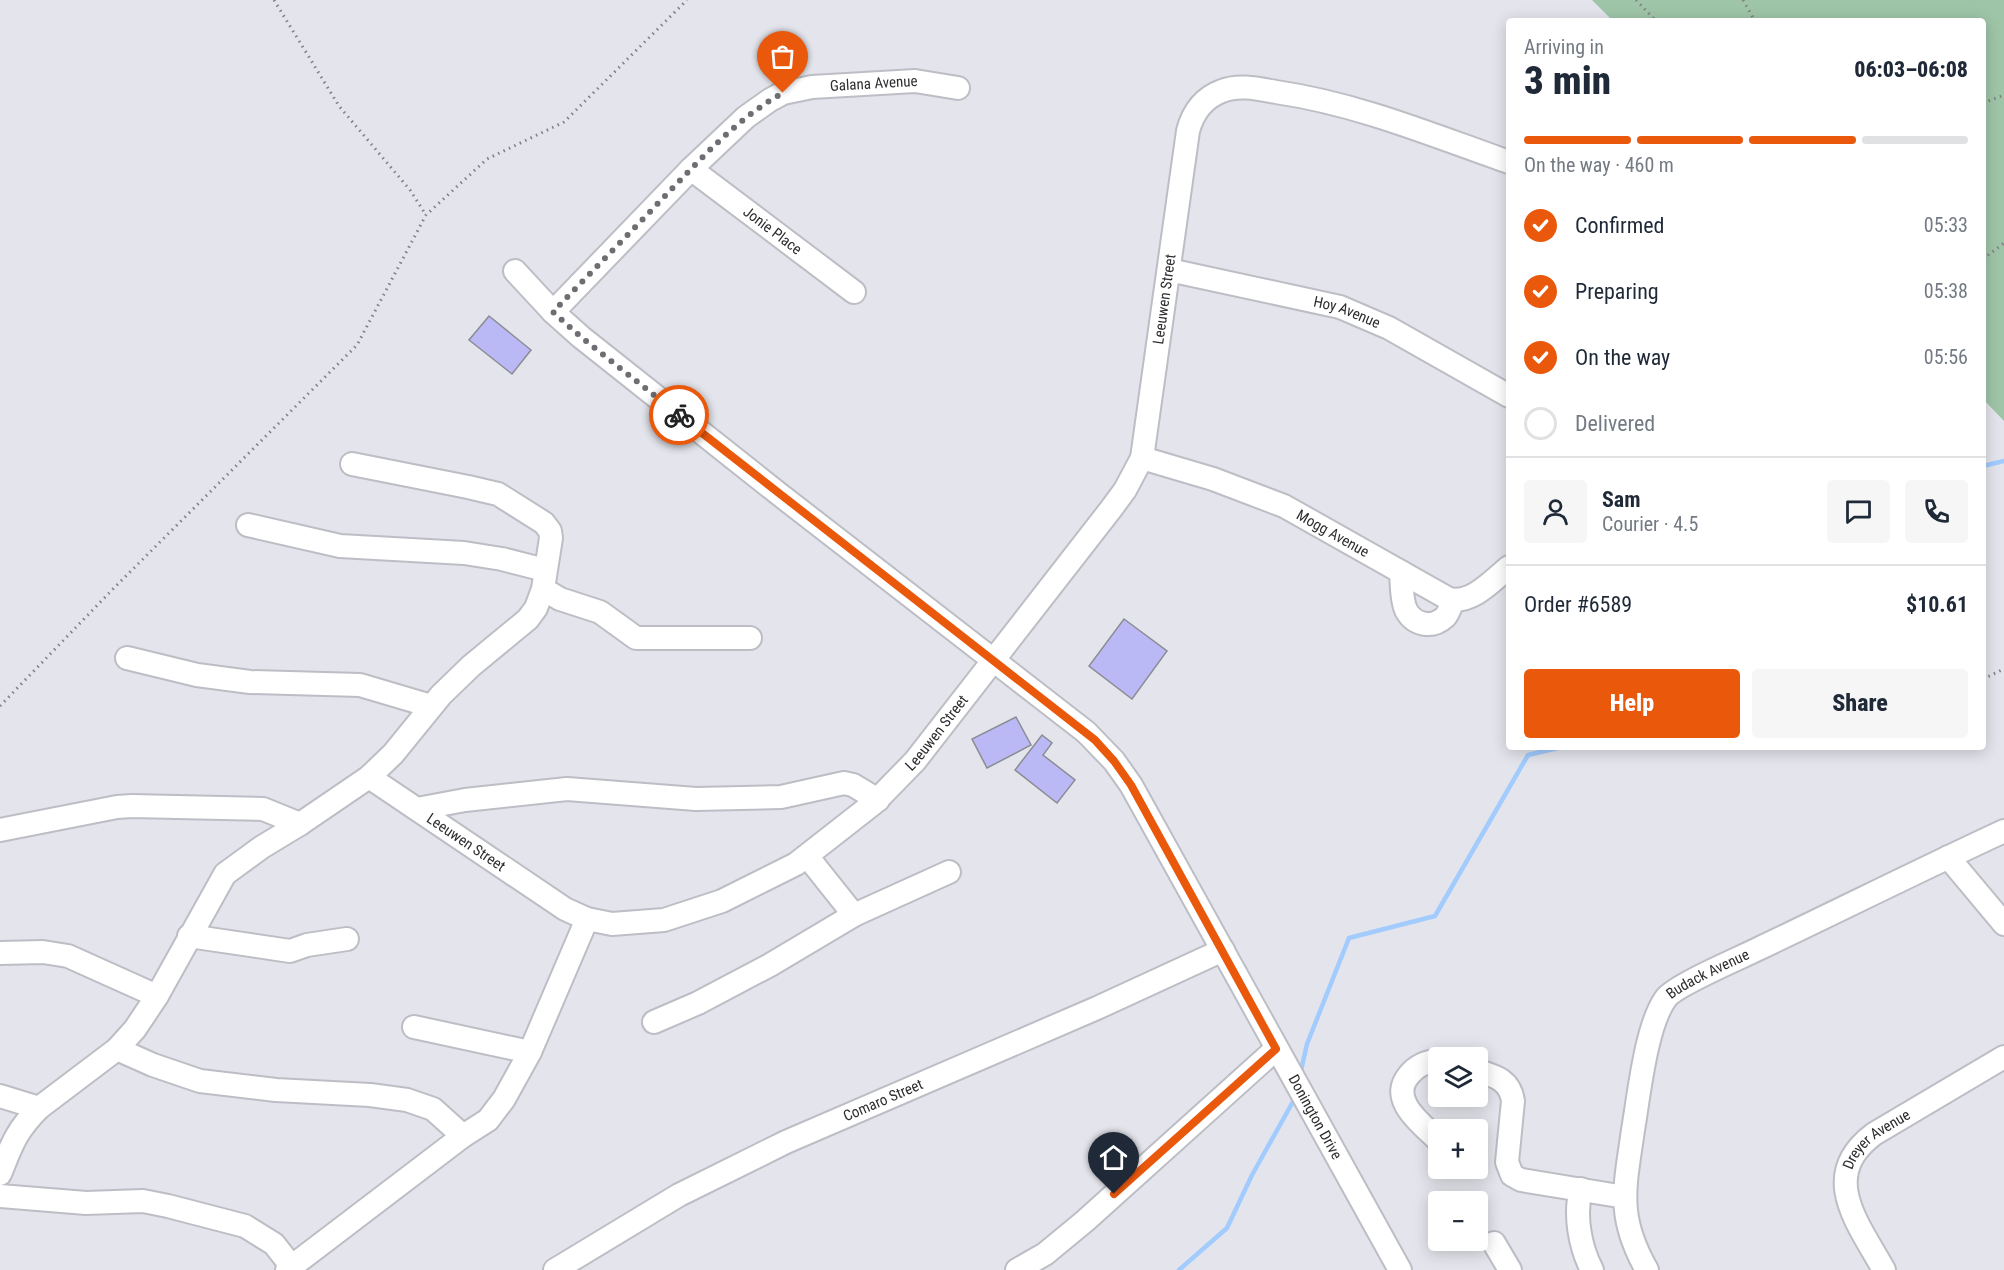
<!DOCTYPE html>
<html lang="en">
<head>
<meta charset="utf-8">
<style>
	:root { --surface:#fff; --page:#f6f6f7; --text:#1f2937; --muted:#747a83; --line:#e0e1e3; --accent:#ea580c }
	body { margin:0; font-family:"Roboto Condensed",sans-serif; background:var(--page); color:var(--text); height:100vh; display:flex; flex-direction:column; font-size:22px; white-space:nowrap }
	* { box-sizing:border-box; margin:0 }
	p { font-size:20px; color:var(--muted) }
	.icon { flex:none; width:33px; height:33px; fill:none; stroke:currentColor; stroke-width:2; stroke-linecap:round; stroke-linejoin:round }
	.map { position:relative; flex:1; overflow:hidden }
	.side { position:absolute; left:1506px; top:18px; width:480px; height:732px; display:flex; flex-direction:column; background:var(--surface); border-radius:6px; box-shadow:0 3px 15px #0003 }
	.side>* { flex:none }
	.controls { position:absolute; left:1428px; top:1047px; display:grid; gap:12px }
	.controls a { display:grid; place-items:center; width:60px; height:60px; border-radius:6px; background:var(--surface); box-shadow:0 3px 15px #0003; font-size:30px }
	.pin { position:absolute; display:grid; place-items:center; width:51px; height:51px; color:#fff; margin:-62px -26px; border-radius:50% 50% 50% 0; rotate:-45deg; box-shadow:0 0 6px #0007 }
	.pin .icon { rotate:45deg }
	.courier { position:absolute; display:grid; place-items:center; width:60px; height:60px; margin:-30px; border:4px solid #ea580c; border-radius:50%; background:#fff; color:#222; box-shadow:0 2px 8px #0007 }
	.head em { font-style:normal; font-weight:800 }
	.head div { display:flex; flex-direction:column-reverse }
	.head { display:flex; align-items:center; justify-content:space-between; height:102px; padding:0 18px }
	h1 { font-size:39px; font-weight:800; line-height:45px }
	.bar { display:grid; grid-template-columns:repeat(4,1fr); gap:9px 6px; align-content:center; height:72px; padding:0 18px }
	.bar i { height:8px; border-radius:4px; background:var(--line) }
	.bar .current { background:var(--accent) }
	.bar p { grid-column:span 4 }
	.line { display:flex; align-items:center; gap:15px; padding:0 18px; border-top:2px solid var(--line) }
	.line div { flex:1 }
	.round { display:grid; place-items:center; flex:none; width:63px; height:63px; border-radius:6px; background:var(--page) }
	ol { padding:0 18px; list-style:none }
	li { display:flex; align-items:center; gap:18px; height:66px }
	li p { margin-inline-start:auto }
	li .icon { padding:6px; border-radius:50%; background:var(--accent); color:#fff; stroke-width:4 }
	li:last-child { color:var(--muted) }
	li i { width:33px; height:33px; border:3px solid var(--line); border-radius:50% }
	.cta { display:flex; gap:12px; margin-top:auto; padding:12px 18px }
	.cta a { flex:1; height:69px; border-radius:6px; background:var(--accent); color:#fff; font-size:24px; font-weight:800; line-height:69px; text-align:center }
	.cta a+a { background:var(--page); color:var(--text) }
	.map>svg:first-child { display:block }
</style>
</head>
<body>
<div class="map">
<svg width="2004" height="1270" viewBox="0 0 2004 1270">
	<rect width="100%" height="100%" fill="#e4e4ec"/>
	<path fill="#9fc5a8" d="M1592,0h412v421l-21,-22v-378h-370z"/>
	<g fill="none" stroke-linecap="round" stroke-linejoin="round">
		<path stroke="#a2cbfe" stroke-width="4.5" d="M1983,466l21,-5
			M1300,1075l7,-31 42,-106 86,-22 93,-161 34,-8
			M1179,1270l48,-42 25,-53 43,-77"/>
	</g>
	<path fill="#bbb9f5" stroke="#8b8c93" stroke-width="1.5" d="M489,316l42,34 -19,24 -43,-34z
		M1124,619l43,32 -35,48 -43,-33z
		M1016,717l15,28 -44,23 -15,-29z
		M1042,735l10,8 -9,12 32,25 -18,23 -42,-33z"/>
	<g fill="none" stroke-linecap="round" stroke-linejoin="round">
		<g stroke="#bdbdc5" stroke-width="26">
			<g id="minor">
				<path id="s1" d="M691,169l163,123"/>
				<path id="s2" d="M1169,270l171,37 49,21 120,68"/>
				<path id="s3" d="M515,271l38,41 28,25 198,157 307,238 28,29 17,24 269,485"/>
				<path id="s4" d="M553,312l138,-143 55,-52 24,-17 13,-7 29,-6 103,-6 43,7"/>
				<path id="s5" d="M1142,458l71,21 71,27 165,93c23,5 43,-18 60,-32"/>
				<path d="M248,525l92,21 124,7 38,6 43,11"/>
				<path d="M1401,572c1,12 0,27 5,38 8,15 26,19 39,7 4,-4 6,-12 8,-17"/>
				<path d="M543,589l17,10 40,13 36,26h114"/>
				<path d="M127,658l70,17 53,7 110,3 71,21"/>
				<path id="s6" d="M369,777l196,132 22,10 25,5 52,-4 58,-19 74,-37 78,-61 41,-42 196,-252 14,-19 17,-32 46,-327c5,-19 15,-33 34,-40 17,-7 37,-2 54,1 82,12 156,43 233,70"/>
				<path d="M417,809l48,-9 102,-11 129,10 85,-2 63,-14 9,2 25,15"/>
				<path d="M0,830l117,-23 15,-1 131,3 37,15"/>
				<path d="M1948,857l56,67"/>
				<path d="M854,915l95,-43"/>
				<path d="M189,936l101,15 17,-6 40,-6"/>
				<path d="M0,953l43,-1 25,4 89,40"/>
				<path d="M654,1022l44,-19 72,-38 84,-50 -47,-59"/>
				<path d="M414,1027l116,25"/>
				<path d="M117,1049l36,16 47,16 76,9 94,5 37,5 26,9 30,27"/>
				<path d="M1438,1061c-11,0 -22,5 -29,14 -21,25 13,49 29,65"/>
				<path d="M1478,1071c17,5 32,9 35,30l-6,61 5,13 9,5 104,17"/>
				<path d="M0,1096l39,12"/>
				<path d="M0,1174c12,-30 16,-43 39,-66l78,-59 18,-20 22,-33 68,-122 37,-27 38,-23 69,-47 24,-23 48,-59 30,-29 57,-47 8,-11 7,-19 8,-51 -1,-7 -6,-8 -46,-29 -30,-7 -116,-23"/>
				<path d="M1581,1189c-7,26 -1,58 11,81"/>
				<path d="M0,1196l86,7 57,-2 25,5 77,20 29,18 18,23"/>
				<path d="M1494,1243l16,27"/>
				<path d="M287,1270l176,-134 25,-16 16,-21 26,-47 57,-133"/>
				<path id="s7" d="M555,1270l124,-75 107,-53 311,-134 126,-58"/>
				<path d="M1017,1270l28,-16 40,-33 191,-172"/>
				<path id="s8" d="M1647,1270c-31,-54 -22,-83 -14,-140 6,-35 13,-105 33,-132 10,-13 74,-40 92,-49 82,-39 164,-80 246,-118"/>
				<path id="s9" d="M1884,1270c-26,-47 -66,-94 -10,-136l130,-77"/>
			</g>
		</g>
		<path stroke="#808085" stroke-width="3" stroke-dasharray="1.5 4.5" stroke-linecap="butt" d="M274,0l65,106 71,84 16,25
			M1636,0l20,21
			M1743,0l12,21
			M1983,103l21,-8
			M1983,259l21,-16
			M1983,679l21,-10
			M0,706l112,-116 245,-245 69,-130 61,-56 77,-37 123,-122"/>
		<use href="#minor" stroke="#fff" stroke-width="22"/>
	</g>
	<g fill="none" stroke-linecap="round" stroke-linejoin="round">
		<path stroke="#6e6e72" stroke-width="6" stroke-dasharray="0 10.8" d="M679,415l-98,-78 -28,-25c37,-39 75,-77 112,-116 36,-37 72,-78 118,-103"/>
		<path stroke="#ea580c" stroke-width="8" d="M679,415l416,325 19,21 17,24 145,264 -162,145"/>
	</g>
	<g text-anchor="middle" stroke-width="6" stroke-linejoin="round" paint-order="stroke">
		<g font-size="15" fill="#2e2e31" stroke="#fff">
			<text dy="5" stroke="none"><textPath href="#s4" startOffset="410">Galana Avenue</textPath></text>
			<text dy="5" stroke="none"><textPath href="#s1" startOffset="102">Jonie Place</textPath></text>
			<text dy="5" stroke="none"><textPath href="#s6" startOffset="1179">Leeuwen Street</textPath></text>
			<text dy="5" stroke="none"><textPath href="#s2" startOffset="183">Hoy Avenue</textPath></text>
			<text dy="5" stroke="none"><textPath href="#s5" startOffset="206">Mogg Avenue</textPath></text>
			<text dy="5" stroke="none"><textPath href="#s6" startOffset="675">Leeuwen Street</textPath></text>
			<text dy="5" stroke="none"><textPath href="#s6" startOffset="117">Leeuwen Street</textPath></text>
			<text dy="5" stroke="none"><textPath href="#s8" startOffset="330">Budack Avenue</textPath></text>
			<text dy="5" stroke="none"><textPath href="#s7" startOffset="370">Comaro Street</textPath></text>
			<text dy="5" stroke="none"><textPath href="#s3" startOffset="1184">Donington Drive</textPath></text>
			<text dy="5" stroke="none"><textPath href="#s9" startOffset="153">Dreyer Avenue</textPath></text>
		</g>
	</g>
</svg>
<div class="controls">
<a><svg class="icon" aria-label="layers" viewBox="0 0 24 24"><path d="M12 4l9 5-9 5-9-5zM3 14l9 5 9-5"/></svg></a>
<a>+</a>
<a>−</a>
</div>
<div class="pin" style="left:783px;top:93px;background:#ea580c"><svg class="icon" aria-label="bag" viewBox="0 0 24 24"><path d="M5 8h14l-1 12H6zM9 8a3 3 0 0 1 6 0"/></svg></div>
<div class="pin" style="left:1114px;top:1194px;background:#1f2937"><svg class="icon" aria-label="home" viewBox="0 0 24 24"><path d="M3 11l9-7 9 7M6 9v11h12V9"/></svg></div>
<div class="courier" style="left:679px;top:415px"><svg class="icon" aria-label="bike" viewBox="0 0 24 24"><circle cx="6" cy="16" r="4"/><circle cx="18" cy="16" r="4"/><path d="M6 16l4-8h5l3 8M10 8l3 8H6M13 5h3"/></svg></div>
<section class="side">
<div class="head"><div><h1>3 min</h1><p>Arriving in</p></div><em>06:03–06:08</em></div>
<div class="bar"><i class="current"></i><i class="current"></i><i class="current"></i><i></i><p>On the way · 460 m</p></div>
<ol>
<li><svg class="icon" aria-label="check" viewBox="0 0 24 24"><path d="M5 12l5 5 9-10"/></svg>Confirmed<p>05:33</p></li>
<li><svg class="icon" aria-label="check" viewBox="0 0 24 24"><path d="M5 12l5 5 9-10"/></svg>Preparing<p>05:38</p></li>
<li><svg class="icon" aria-label="check" viewBox="0 0 24 24"><path d="M5 12l5 5 9-10"/></svg>On the way<p>05:56</p></li>
<li><i></i>Delivered</li>
</ol>
<div class="line" style="height:108px"><a class="round"><svg class="icon" aria-label="person" viewBox="0 0 24 24"><circle cx="12" cy="8" r="4"/><path d="M4 21q1-7 8-7t8 7"/></svg></a><div><b>Sam</b><p>Courier · 4.5</p></div><a class="round"><svg class="icon" aria-label="chat" viewBox="0 0 24 24"><path d="M4 5h16v11H9l-5 4z"/></svg></a><a class="round"><svg class="icon" aria-label="phone" viewBox="0 0 24 24"><path d="M5 4h4l2 5-3 2q2 4 5 5l2-3 5 2v4C11 20 4 13 5 4z"/></svg></a></div>
<div class="line" style="height:78px"><div>Order #6589</div><b>$10.61</b></div>
<div class="cta"><a>Help</a><a>Share</a></div>
</section>
</div>
</body>
</html>
